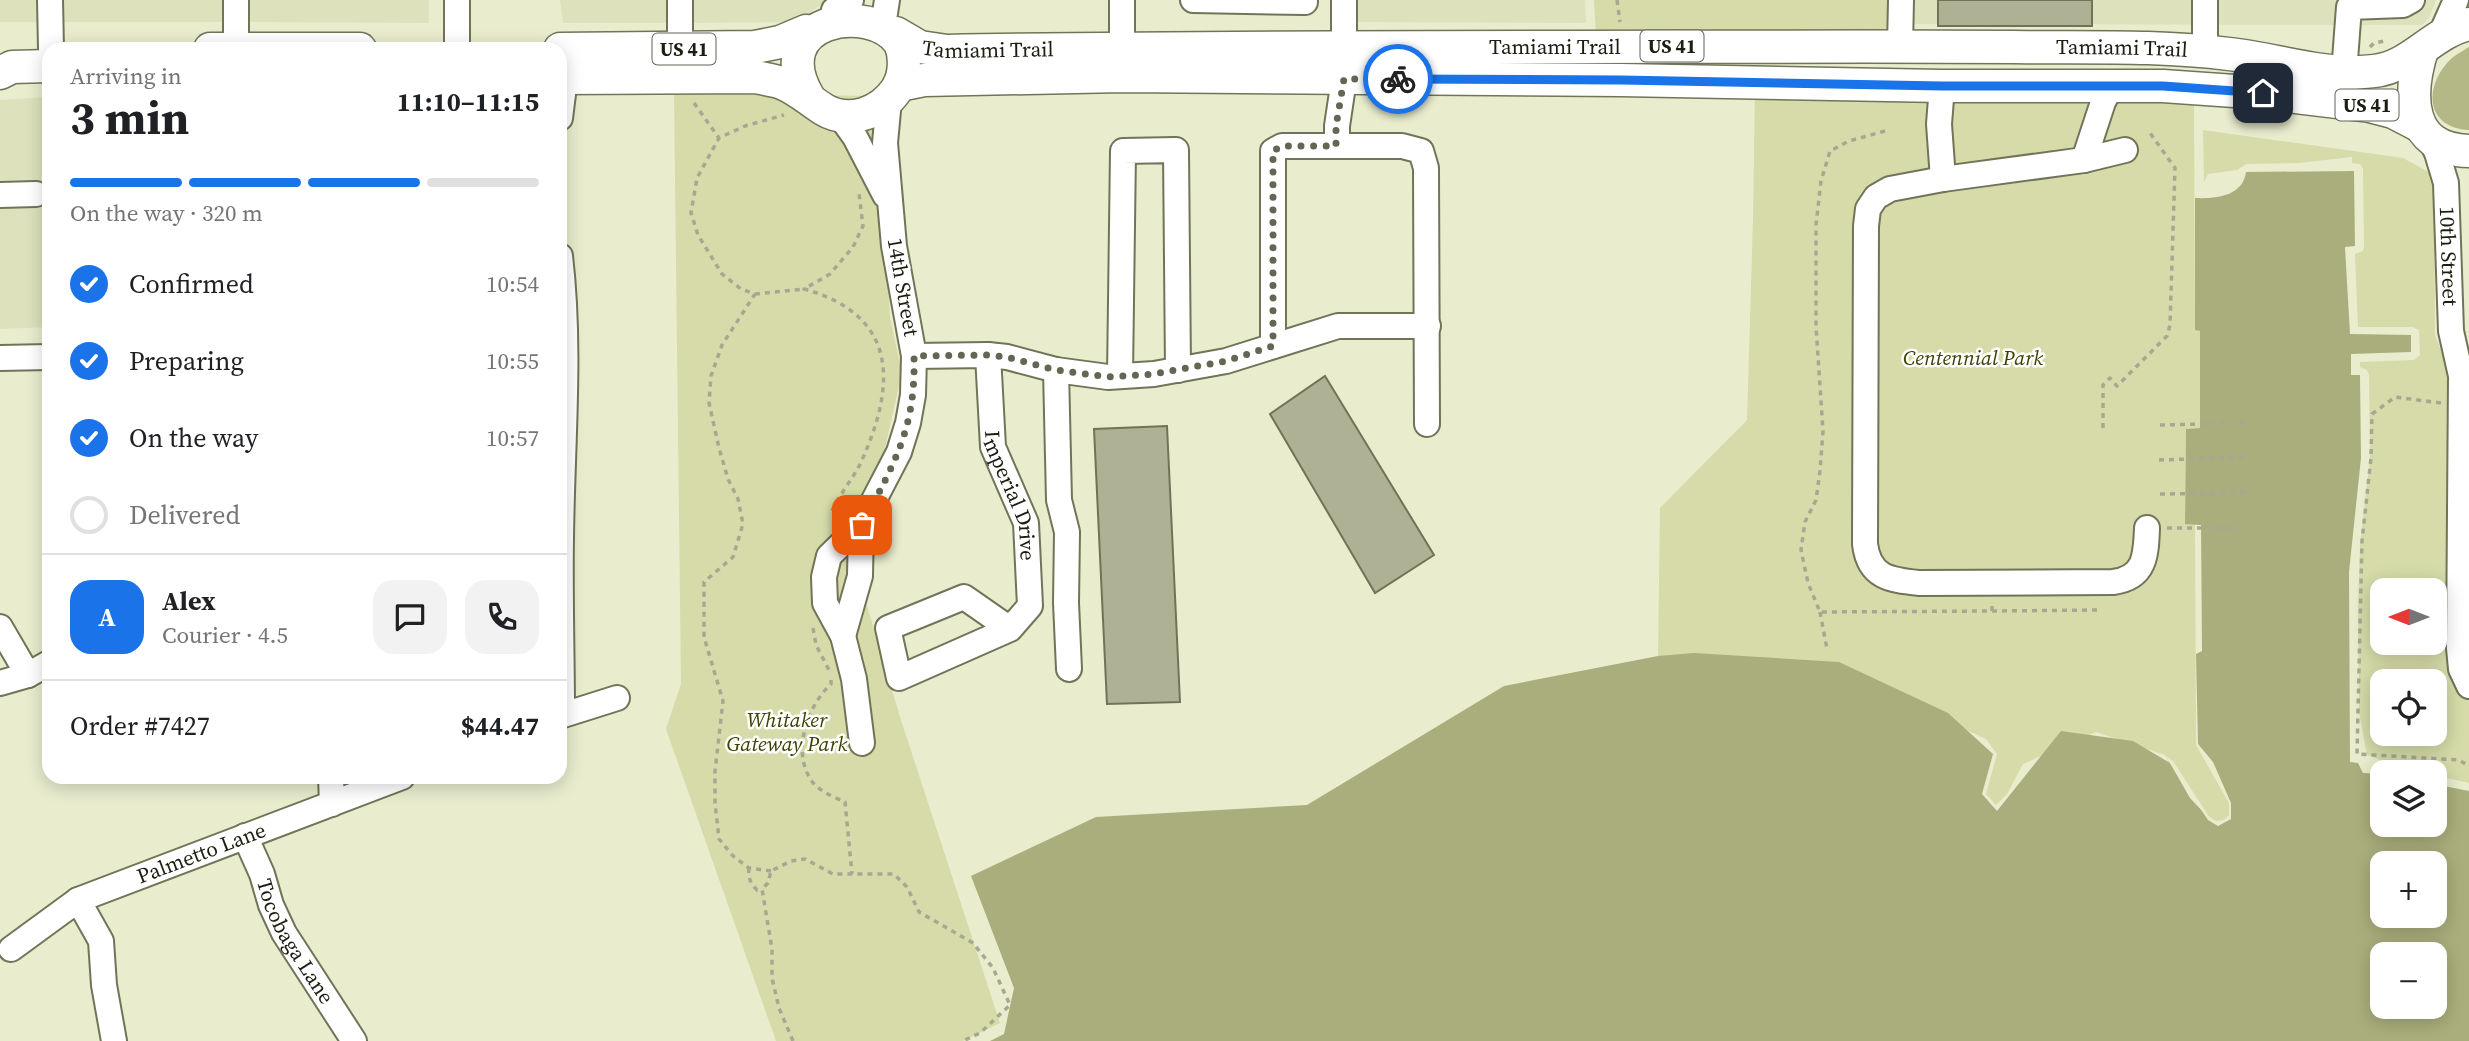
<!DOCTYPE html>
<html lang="en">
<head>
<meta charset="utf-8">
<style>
	:root { --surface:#fff; --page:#f2f2f2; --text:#202124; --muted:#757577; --line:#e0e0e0; --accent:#1a73e8 }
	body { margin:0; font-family:"Source Serif 4",serif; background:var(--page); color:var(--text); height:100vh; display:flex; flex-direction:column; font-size:26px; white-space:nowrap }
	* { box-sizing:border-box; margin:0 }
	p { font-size:23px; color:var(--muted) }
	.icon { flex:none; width:38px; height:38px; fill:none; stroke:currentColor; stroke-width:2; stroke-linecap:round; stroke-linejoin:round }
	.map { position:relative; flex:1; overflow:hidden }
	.panel { position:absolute; left:42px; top:42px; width:525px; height:742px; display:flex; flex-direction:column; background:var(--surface); border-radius:21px; box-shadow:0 4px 18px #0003 }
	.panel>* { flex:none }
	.needle { width:46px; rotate:270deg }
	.controls { position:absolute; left:2370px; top:578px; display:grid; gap:14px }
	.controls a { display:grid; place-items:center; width:77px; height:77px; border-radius:14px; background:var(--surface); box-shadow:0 4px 18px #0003; font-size:35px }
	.pin { position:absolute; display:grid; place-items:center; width:60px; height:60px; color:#fff; margin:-30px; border-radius:14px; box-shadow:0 4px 10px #0006 }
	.courier { position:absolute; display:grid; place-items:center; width:70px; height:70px; margin:-35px; border:5px solid #1a73e8; border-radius:50%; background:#fff; color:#222; box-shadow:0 2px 9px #0007 }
	.overview em { font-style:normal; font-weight:700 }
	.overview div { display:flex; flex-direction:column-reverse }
	.overview { display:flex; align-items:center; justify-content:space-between; height:119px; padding:0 28px }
	h1 { font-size:46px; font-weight:700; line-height:52px }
	.bar { display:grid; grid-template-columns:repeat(4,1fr); gap:10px 7px; align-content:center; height:84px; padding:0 28px }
	.bar i { height:9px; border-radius:5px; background:var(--line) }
	.bar .active { background:var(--accent) }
	.bar p { grid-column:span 4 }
	.line { display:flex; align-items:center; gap:18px; padding:0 28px; border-top:2px solid var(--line) }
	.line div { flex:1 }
	.round { display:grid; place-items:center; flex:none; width:74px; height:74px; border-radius:21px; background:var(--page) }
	ol { padding:0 28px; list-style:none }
	li { display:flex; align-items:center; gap:21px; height:77px }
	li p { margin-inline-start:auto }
	li .icon { padding:7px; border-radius:50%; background:var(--accent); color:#fff; stroke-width:4 }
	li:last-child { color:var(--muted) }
	li i { width:38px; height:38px; border:4px solid var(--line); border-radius:50% }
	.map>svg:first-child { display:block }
</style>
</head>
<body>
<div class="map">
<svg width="2469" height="1041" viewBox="0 0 2469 1041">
	<rect width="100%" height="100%" fill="#e9edce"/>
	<path fill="#dde1bc" d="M0,0h226v22h-226z
		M247,0h182v23l-182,-1z
		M560,0h109v23h-106z
		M690,0h140l-17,10 -12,12 -111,1z
		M1355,0h230l1,23 -231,-1z
		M1911,0h525l-7,18 -7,7 -511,-1z
		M49,97v230l-49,2v-229z"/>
	<path fill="#d6dba9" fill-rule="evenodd" d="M1594,0h293v35l-291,1z
		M1755,89l439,8 1,233 5,1v97l-14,1 -1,95h10l1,221 33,58v12l-5,5 -9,1c-22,-16 -38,-43 -50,-66l-69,-23 -73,32 -16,30 -11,11 -10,-11 11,-40 -11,-15 -39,-18 -289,-65 2,-148 87,-88 6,-201z
		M674,94l204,2 12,221 12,56 -45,199 43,145 100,306 -37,18h-187l-110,-312 15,-45z
		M2203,130l200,28 31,17 1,160 16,41 -2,6 2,1 9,308 9,8v84l-35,-8v-3l-35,-5 -32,-12 -8,-43 -1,-106 2,-60 10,-88 -1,-83 -2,-5 -7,-3v-5l54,-2 6,-5 -1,-25 -7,-3h-54l-3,-73 8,-3 1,-5 -1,-78 -3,-4 -8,-1v-6l-53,6 -53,1 -9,6 -29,4 -4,8zM2382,590h52v52h-52zM2382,681h52v52h-52z"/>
	<path fill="#b4b886" d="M2469,47v83c-41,-2 -46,-39 -22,-67 6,-7 14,-11 22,-16z"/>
	<path fill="#aaae7c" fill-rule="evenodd" d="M2354,171l1,75 -10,1 5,87 61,1v17l-60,2v21h9l1,83 -12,114 1,190 8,1 5,10 19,1v50h52v-40l35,7v250h-1479l14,-7 10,-46 -43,-112 125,-59 211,-12 197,-119 154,-30 36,-3 145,9 109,51 45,41 -11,40 15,17 64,-80 72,10 37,22 38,57 10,6 13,-7v-16l-18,-41 -15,-18 -2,-90 6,-3 -1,-126 -16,-1 1,-95 14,-1v-97l-5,-1v-132c21,1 48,-2 51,-26zM2382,863h52v52h-52zM2382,954h52v52h-52z"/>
	<path fill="#e9edce" d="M2166,756l7,5 37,57 6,3h-1l-9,-6 -16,-17z"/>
	<path fill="#aeb194" stroke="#707358" stroke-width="2" d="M1938,0h154v26h-154z
		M1325,376l109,179 -59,38 -105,-179z
		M1167,426l13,276 -73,2 -13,-275z"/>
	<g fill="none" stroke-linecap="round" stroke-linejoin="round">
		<g stroke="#717458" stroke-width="28">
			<g id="minor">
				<path d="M50,0l1,49"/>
				<path d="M1193,0l112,2"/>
				<path d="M834,10l17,-10"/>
				<path d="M884,20l3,-20"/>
				<path d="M2441,34l15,-34"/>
				<path d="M1900,46l1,-46"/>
				<path d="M1344,47v-47"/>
				<path d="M1122,48v-48"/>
				<path d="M236,49v-49"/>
				<path d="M457,49v-49"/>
				<path d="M680,49v-49"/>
				<path d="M2205,52v-52"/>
				<path d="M2344,73l5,-66 54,-2 9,-5"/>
				<path d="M1942,86l-3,38 4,55"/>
				<path d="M840,116l15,21 30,58"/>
				<path d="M560,118l5,-40"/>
				<path id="s1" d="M2430,138l7,15 9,30 5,148 10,45 -2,272 2,21 8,17"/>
				<path d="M1337,146v-20l7,-47"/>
				<path d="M2125,150l-41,10 -141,19 -53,10 -14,8 -8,12 -2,17 -1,318c4,34 26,36 54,39l194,-1c32,-4 33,-26 34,-54"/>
				<path d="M2084,160l19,-58 9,-17"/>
				<path d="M0,195l36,-1"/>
				<path d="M560,256c11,94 2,188 1,282 -1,59 1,118 1,177"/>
				<path d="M1273,346v-195l9,-5h120l19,5 5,17 1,256"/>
				<path id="s2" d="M988,355l5,92 33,76 4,83 -20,23 -111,49 -11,-50 76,-31 46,32"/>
				<path d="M914,356l74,-1 19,2 49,13 52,7 46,-3 72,-13 112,-35h90"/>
				<path d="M0,358l49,-1"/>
				<path d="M1056,370l3,130 8,32 -1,71 3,66"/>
				<path d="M1120,376l3,-225 53,-1 2,220"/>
				<path d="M861,525l-32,31 -5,21 1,26 18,33 11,43 8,64"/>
				<path d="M0,627l28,48 21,-12"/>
				<path d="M843,636l17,-60 1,-51 38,-73 9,-29 5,-28 1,-39 -20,-110 -9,-103 4,-43"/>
				<path d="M0,683l28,-8"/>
				<path d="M560,716l57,-18"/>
				<path d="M331,777l1,27"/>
				<path id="s3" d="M245,836l17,38 9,31 13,28 70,108"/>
				<path d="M78,900l23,41 3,44 10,56"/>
				<path id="s4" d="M11,949l67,-49 324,-123"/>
			</g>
		</g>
		<g stroke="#717458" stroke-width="35">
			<g id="major">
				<path id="s5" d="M896,33l24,14 27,4c208,-4 417,-4 625,-4 147,0 294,-1 441,0 72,1 144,-2 216,7 48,5 96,23 145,17 38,-4 58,-39 95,-47"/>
				<path d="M210,49h150"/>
				<path d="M560,49l195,-2 25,-5 26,-11"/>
				<path d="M2422,50c-14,45 -15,99 47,101"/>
				<path d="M0,73l12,-6 37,-1"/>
				<path d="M560,78l196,-1c8,2 18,3 26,6 15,6 27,17 41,26 26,16 58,4 74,-20 8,-13 9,-32 3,-46 -30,-43 -137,-23 -91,55"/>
				<path d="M899,85l25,-5 199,-4 498,4 321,6h221l100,7 107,13 23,6 27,14"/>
			</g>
		</g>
		<path stroke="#a6a991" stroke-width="3.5" stroke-dasharray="5 5" stroke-linecap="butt" d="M1617,0l3,22
			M2370,47l4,-4 11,-2
			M694,103l25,35
			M1885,131l-36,10 -19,10 -9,30 -5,44v101l7,105 -3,40 -4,29 -11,22 -4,28 7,33 12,29 172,-1v-9
			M755,294l49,-5
			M2441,403l-46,-6 -23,17 -1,44 -9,83 -5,213 102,6 10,6
			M2160,425l85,-2
			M2103,428v-43l7,-7 7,8 50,-50 3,-11 5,-157 -25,-35
			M2159,460l86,-3
			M2160,494l85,-1
			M837,517l1,-3 -6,-3c8,-18 22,-33 30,-51 35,-78 35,-145 -58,-171l26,-15 23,-27 10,-21 -4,-33
			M2167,528h78
			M1992,611l108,-1
			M1820,612l7,37
			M813,628l3,17 14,27
			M831,680v4c-25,23 -42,74 -15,102 8,7 20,12 29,16l7,72
			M749,868c-1,9 1,15 8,22l5,-1
			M771,871l-22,-3 -16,-12 -14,-17 -4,-36v-32l8,-70 -19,-64v-55l29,-25 10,-33 -5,-25 -10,-20 -9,-31 -10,-45 2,-27 11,-31 33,-51 -14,-5 -19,-15 -24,-39 -7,-22 6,-35 22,-40 26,-12 39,-11
			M793,1041l-14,-33 -7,-30v-29l-10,-60 6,-6 3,-12 20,-10 14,-2 28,15h61l13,13 12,25 54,31 20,25 17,37 -30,28 -17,8"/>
		<use href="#minor" stroke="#fff" stroke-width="24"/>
		<use href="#major" stroke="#fff" stroke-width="32"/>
	</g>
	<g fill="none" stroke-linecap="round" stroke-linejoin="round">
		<path stroke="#646654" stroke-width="7" stroke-dasharray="0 12.6" d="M862,525c32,-62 54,-96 52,-169l74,-1 19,2 49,13 52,7 46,-3 72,-13 47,-15v-195l9,-5h54v-20l8,-47h54"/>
		<path stroke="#1a73e8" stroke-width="9" d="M1398,79l223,1 321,6h221l100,7"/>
	</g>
	<g text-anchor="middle" stroke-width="5" stroke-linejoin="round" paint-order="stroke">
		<g fill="#fff" stroke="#616259" stroke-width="2">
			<rect x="1640.5" y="30.5" width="63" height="31" rx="5"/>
			<rect x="652.5" y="33.5" width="63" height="31" rx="5"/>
			<rect x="2335.5" y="89.5" width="63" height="31" rx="5"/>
		</g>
		<g font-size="19" font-weight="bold" fill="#1d1e12">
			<text x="1672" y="53">US 41</text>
			<text x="684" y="56">US 41</text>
			<text x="2367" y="112">US 41</text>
		</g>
		<g font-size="21" fill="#1d1e12" stroke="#fff">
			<text dy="7" stroke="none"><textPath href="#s5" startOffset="96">Tamiami Trail</textPath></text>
			<text dy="7" stroke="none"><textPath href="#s5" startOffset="663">Tamiami Trail</textPath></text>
			<text dy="7" stroke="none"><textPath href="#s5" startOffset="1230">Tamiami Trail</textPath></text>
			<text dy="7" stroke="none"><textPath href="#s1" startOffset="121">10th Street</textPath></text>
			<text transform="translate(903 287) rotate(80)" y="7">14th Street</text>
			<text dy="7" stroke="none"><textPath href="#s2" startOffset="144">Imperial Drive</textPath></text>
			<text dy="7" stroke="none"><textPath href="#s4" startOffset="215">Palmetto Lane</textPath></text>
			<text dy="7" stroke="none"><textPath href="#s3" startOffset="117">Tocobaga Lane</textPath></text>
		</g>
		<g font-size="21" font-style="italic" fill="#3e4102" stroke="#fff">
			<text x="1973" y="365">Centennial Park</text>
			<text x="787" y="727">Whitaker<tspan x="787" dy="24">Gateway Park</tspan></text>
		</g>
	</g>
</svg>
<div class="controls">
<a><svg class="needle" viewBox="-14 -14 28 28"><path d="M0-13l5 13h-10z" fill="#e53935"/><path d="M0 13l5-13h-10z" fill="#757577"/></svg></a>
<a><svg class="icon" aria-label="locate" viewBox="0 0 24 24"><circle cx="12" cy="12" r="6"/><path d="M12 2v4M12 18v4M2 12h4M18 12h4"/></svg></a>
<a><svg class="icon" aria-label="layers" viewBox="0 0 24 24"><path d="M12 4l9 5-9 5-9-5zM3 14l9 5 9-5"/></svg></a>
<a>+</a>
<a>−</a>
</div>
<div class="pin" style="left:862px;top:525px;background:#ea580c"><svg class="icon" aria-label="bag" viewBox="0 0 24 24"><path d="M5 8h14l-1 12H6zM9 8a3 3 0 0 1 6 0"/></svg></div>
<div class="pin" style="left:2263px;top:93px;background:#1f2937"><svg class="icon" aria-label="home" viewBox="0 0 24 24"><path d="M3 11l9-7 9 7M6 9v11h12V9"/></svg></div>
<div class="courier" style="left:1398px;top:79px"><svg class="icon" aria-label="bike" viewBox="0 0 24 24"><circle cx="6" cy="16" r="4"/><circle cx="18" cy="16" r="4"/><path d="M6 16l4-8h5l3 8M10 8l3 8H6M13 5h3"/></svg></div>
<section class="panel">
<div class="overview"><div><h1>3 min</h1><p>Arriving in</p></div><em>11:10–11:15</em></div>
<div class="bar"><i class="active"></i><i class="active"></i><i class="active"></i><i></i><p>On the way · 320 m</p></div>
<ol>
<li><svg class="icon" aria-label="check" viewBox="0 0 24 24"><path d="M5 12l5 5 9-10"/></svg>Confirmed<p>10:54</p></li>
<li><svg class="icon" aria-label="check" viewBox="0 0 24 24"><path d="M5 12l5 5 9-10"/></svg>Preparing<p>10:55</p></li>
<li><svg class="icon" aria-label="check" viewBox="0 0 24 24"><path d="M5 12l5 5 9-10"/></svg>On the way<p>10:57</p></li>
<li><i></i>Delivered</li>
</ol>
<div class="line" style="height:126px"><b class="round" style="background:var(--accent);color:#fff">A</b><div><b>Alex</b><p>Courier · 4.5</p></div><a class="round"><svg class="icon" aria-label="chat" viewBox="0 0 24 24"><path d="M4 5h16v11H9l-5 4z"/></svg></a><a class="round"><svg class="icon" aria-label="phone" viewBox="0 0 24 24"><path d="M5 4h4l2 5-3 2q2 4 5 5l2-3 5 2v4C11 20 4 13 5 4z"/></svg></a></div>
<div class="line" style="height:91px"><div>Order #7427</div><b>$44.47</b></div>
</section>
</div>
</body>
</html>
